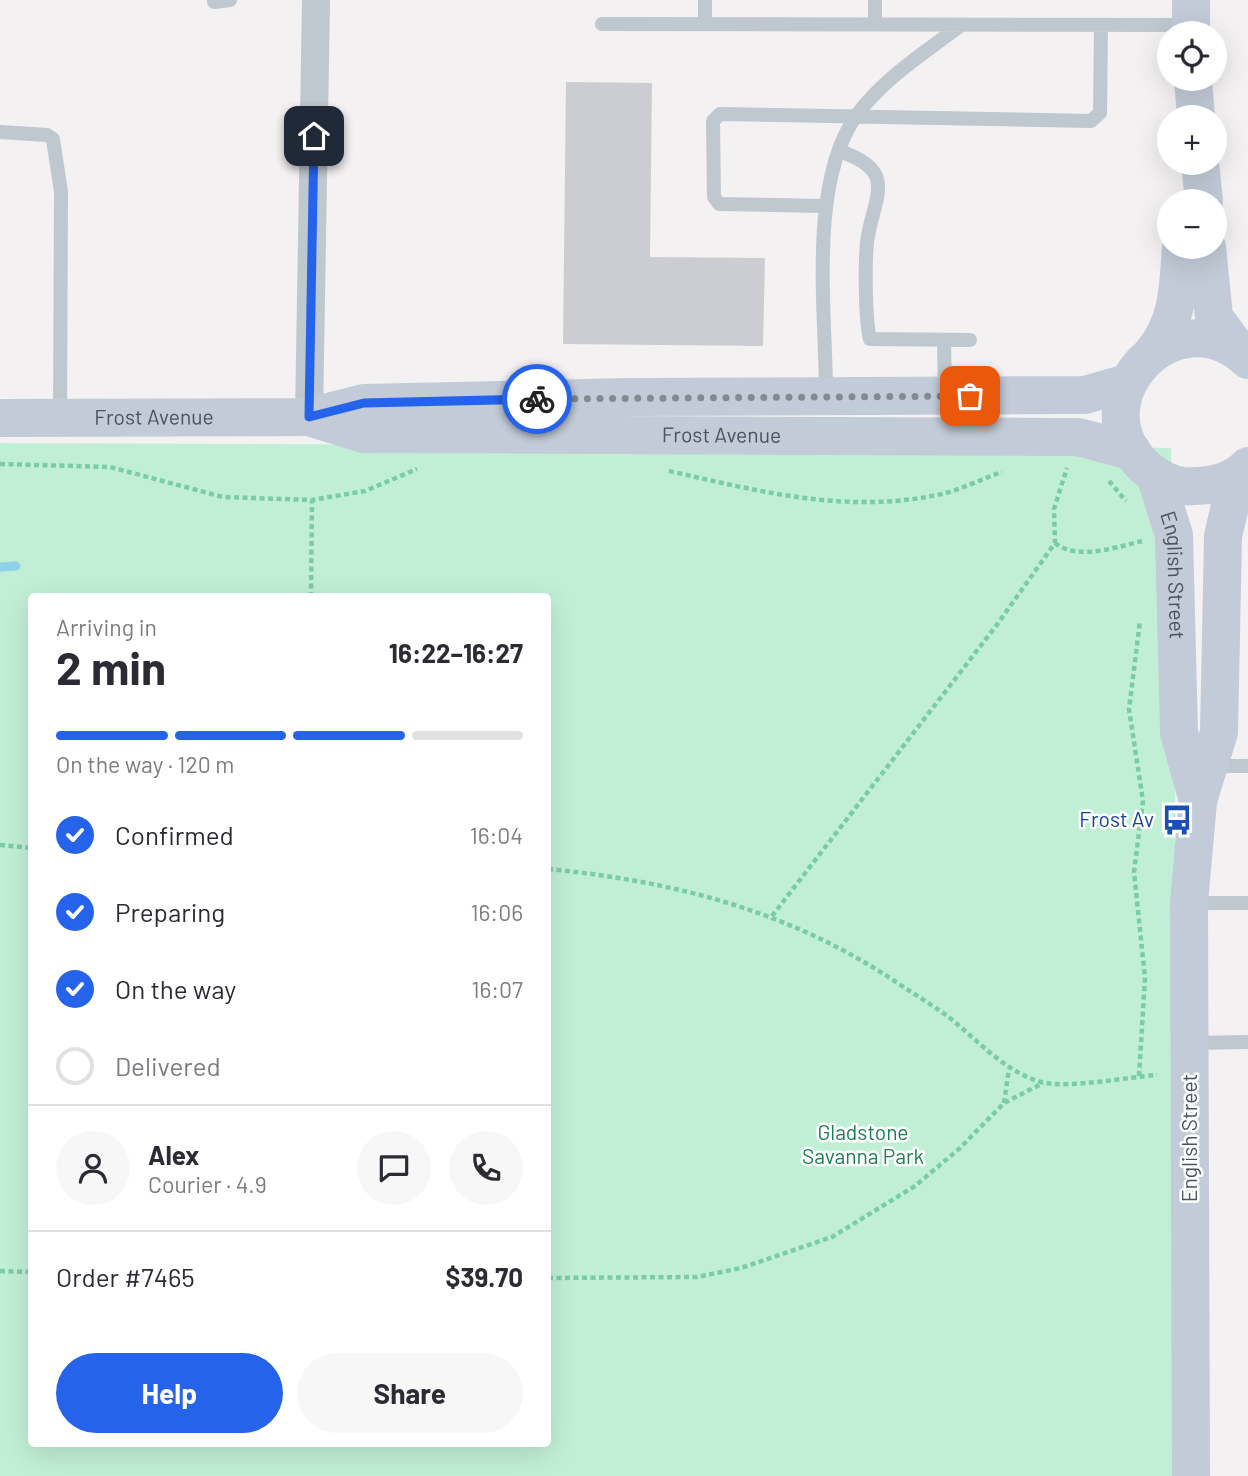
<!DOCTYPE html>
<html lang="en">
<head>
<meta charset="utf-8">
<style>
	:root { --surface:#fff; --page:#f7f7f7; --text:#2b2b33; --muted:#7c7c81; --line:#e1e1e2; --accent:#2563eb }
	body { margin:0; font-family:Barlow,sans-serif; background:var(--page); color:var(--text); height:100vh; display:flex; flex-direction:column; font-size:26px; white-space:nowrap }
	* { box-sizing:border-box; margin:0 }
	p { font-size:23px; color:var(--muted) }
	.icon { flex:none; width:38px; height:38px; fill:none; stroke:currentColor; stroke-width:2; stroke-linecap:round; stroke-linejoin:round }
	.map { position:relative; flex:1; overflow:hidden }
	.side { position:absolute; left:28px; top:593px; width:523px; height:854px; display:flex; flex-direction:column; background:var(--surface); border-radius:7px; box-shadow:0 7px 28px #0002 }
	.side>* { flex:none }
	.tools { position:absolute; left:1157px; top:21px; display:grid; gap:14px }
	.tools a { display:grid; place-items:center; width:70px; height:70px; border-radius:50%; background:var(--surface); box-shadow:0 7px 28px #0002; font-size:35px }
	.pin { position:absolute; display:grid; place-items:center; width:60px; height:60px; color:#fff; margin:-30px; border-radius:14px; box-shadow:0 4px 10px #0006 }
	.courier { position:absolute; display:grid; place-items:center; width:70px; height:70px; margin:-35px; border:5px solid #2563eb; border-radius:50%; background:#fff; color:#222; box-shadow:0 2px 9px #0007 }
	.summary em { font-style:normal; font-weight:700 }
	.summary div { display:flex; flex-direction:column-reverse }
	.summary { display:flex; align-items:center; justify-content:space-between; height:119px; padding:0 28px }
	h1 { font-size:46px; font-weight:700; line-height:52px }
	.bar { display:grid; grid-template-columns:repeat(4,1fr); gap:10px 7px; align-content:center; height:84px; padding:0 28px }
	.bar i { height:9px; border-radius:5px; background:var(--line) }
	.bar .active { background:var(--accent) }
	.bar p { grid-column:span 4 }
	.line { display:flex; align-items:center; gap:18px; padding:0 28px; border-top:2px solid var(--line) }
	.line div { flex:1 }
	.round { display:grid; place-items:center; flex:none; width:74px; height:74px; border-radius:37px; background:var(--page) }
	ol { padding:0 28px; list-style:none }
	li { display:flex; align-items:center; gap:21px; height:77px }
	li p { margin-inline-start:auto }
	li .icon { padding:7px; border-radius:50%; background:var(--accent); color:#fff; stroke-width:4 }
	li:last-child { color:var(--muted) }
	li i { width:38px; height:38px; border:4px solid var(--line); border-radius:50% }
	.primary-button { display:flex; gap:14px; margin-top:auto; padding:14px 28px }
	.primary-button a { flex:1; height:80px; border-radius:42px; background:var(--accent); color:#fff; font-size:28px; font-weight:700; line-height:80px; text-align:center }
	.primary-button a+a { background:var(--page); color:var(--text) }
	.map>svg:first-child { display:block }
</style>
</head>
<body>
<div class="map">
<svg width="1248" height="1476" viewBox="0 0 1248 1476">
	<rect width="100%" height="100%" fill="#f3f1f1"/>
	<path fill="#c1efd6" fill-rule="evenodd" d="M0,443l1171,5 12,1028h-1183zM32,597h516v847h-516z"/>
	<g fill="none" stroke-linecap="round" stroke-linejoin="round">
		<path stroke="#90d1ea" stroke-width="9" d="M0,567l16,-1"/>
	</g>
	<path fill="#cbcdd3" d="M566,82l86,1 -2,174 115,1 -2,88 -200,-2z"/>
	<g fill="none" stroke-linecap="round" stroke-linejoin="round">
		<path stroke="#7acca9" stroke-width="4.5" stroke-dasharray="5 3.5" stroke-linecap="butt" d="M0,464l110,3 113,30 89,3 53,-9 52,-22
			M669,471c89,20 176,43 268,24 22,-4 44,-16 65,-23
			M1109,481l17,20
			M1055,543c23,18 62,4 87,-2
			M311,597l1,-97
			M0,845l32,3
			M548,869c124,12 239,41 345,111 18,12 36,23 53,35 31,24 57,56 95,67 26,7 87,-5 116,-7
			M772,916l224,-290 59,-83 -1,-34 13,-41
			M1139,1076l6,-98 -11,-106 9,-71 -14,-92 11,-88
			M1004,1103l5,-34
			M0,1271l32,1
			M548,1278l149,-1 44,-9 91,-31 83,-51 44,-37 45,-46 39,-20"/>
		<path stroke="#bfc7cf" stroke-width="14" d="M214,2l16,-2
			M602,24l588,1
			M705,24v-24
			M875,24v-24
			M0,132l47,3 6,4 8,53 -1,223
			M839,151c61,20 34,46 28,91 -2,20 -2,78 3,97l100,1
			M824,206l-105,-2 -5,-7 -1,-76 7,-7 371,7 9,-8 1,-88
			M944,340l1,55
			M826,394c0,-81 -18,-210 30,-278 27,-37 68,-63 104,-90
			M1209,766h39
			M1191,903h57
			M1190,1043l58,-1"/>
		<path stroke="#bfc7cf" stroke-width="28" d="M309,417l7,-417"/>
		<g stroke="#c2cbd7" stroke-width="38">
			<path d="M1191,0v33"/>
			<path d="M1193,79l3,38"/>
			<path d="M1200,163l4,38"/>
			<path d="M1207,247l7,70 26,35"/>
			<path d="M1153,352c26,-31 25,-67 28,-105"/>
			<path d="M1248,360c-74,-69 -175,43 -102,108 10,8 24,17 38,18 23,1 47,-2 64,-20"/>
			<path id="s1" d="M309,417l55,17 714,3 54,14"/>
			<path id="s2" d="M0,418l309,-1 55,-14 264,-6 457,-2 42,-12"/>
			<path id="s3" d="M1155,475l19,60 5,198 19,68"/>
			<path d="M1191,1476l-2,-573 9,-102 21,-69 4,-196 7,-30 -2,-26"/>
		</g>
	</g>
	<g fill="none" stroke-linecap="round" stroke-linejoin="round">
		<path stroke="#848a91" stroke-width="7" stroke-dasharray="0 12.6" d="M537,399l433,-3"/>
		<path stroke="#2563eb" stroke-width="9" d="M314,136l-5,281 55,-14 173,-4"/>
	</g>
	<defs>
		<g id="bus-bare" transform="scale(2.415)"><path d="M-5-6H5V4H4V6H2V4H-2V6H-4V4H-5ZM-3.5-4V0h7V-4ZM-3.5 1.2v1.5H-2V1.2ZM2 1.2v1.5H3.5V1.2Z" fill="#1a4fb4" stroke="#fff" stroke-width="2.5" paint-order="stroke"/></g>
	</defs>
	<g fill-rule="evenodd">
		<use href="#bus-bare" x="1177" y="820"/>
	</g>
	<g text-anchor="middle" stroke-width="5" stroke-linejoin="round" paint-order="stroke">
		<g font-size="21" fill="#49535e" stroke="#fff">
			<text dy="7" stroke="none"><textPath href="#s2" startOffset="154">Frost Avenue</textPath></text>
			<text dy="7" stroke="none"><textPath href="#s1" startOffset="415">Frost Avenue</textPath></text>
			<text dy="7" stroke="none"><textPath href="#s3" startOffset="103">English Street</textPath></text>
			<text transform="translate(1190 1138) rotate(-90)" y="7">English Street</text>
		</g>
		<g font-size="21" fill="#164399" stroke="#fff" text-anchor="end">
			<text x="1154" y="827">Frost Av</text>
		</g>
		<g font-size="21" fill="#1a7f53" stroke="#fff">
			<text x="863" y="1140">Gladstone<tspan x="863" dy="24">Savanna Park</tspan></text>
		</g>
	</g>
</svg>
<div class="tools">
<a><svg class="icon" aria-label="locate" viewBox="0 0 24 24"><circle cx="12" cy="12" r="6"/><path d="M12 2v4M12 18v4M2 12h4M18 12h4"/></svg></a>
<a>+</a>
<a>−</a>
</div>
<div class="pin" style="left:970px;top:396px;background:#ea580c"><svg class="icon" aria-label="bag" viewBox="0 0 24 24"><path d="M5 8h14l-1 12H6zM9 8a3 3 0 0 1 6 0"/></svg></div>
<div class="pin" style="left:314px;top:136px;background:#1f2937"><svg class="icon" aria-label="home" viewBox="0 0 24 24"><path d="M3 11l9-7 9 7M6 9v11h12V9"/></svg></div>
<div class="courier" style="left:537px;top:399px"><svg class="icon" aria-label="bike" viewBox="0 0 24 24"><circle cx="6" cy="16" r="4"/><circle cx="18" cy="16" r="4"/><path d="M6 16l4-8h5l3 8M10 8l3 8H6M13 5h3"/></svg></div>
<section class="side">
<div class="summary"><div><h1>2 min</h1><p>Arriving in</p></div><em>16:22–16:27</em></div>
<div class="bar"><i class="active"></i><i class="active"></i><i class="active"></i><i></i><p>On the way · 120 m</p></div>
<ol>
<li><svg class="icon" aria-label="check" viewBox="0 0 24 24"><path d="M5 12l5 5 9-10"/></svg>Confirmed<p>16:04</p></li>
<li><svg class="icon" aria-label="check" viewBox="0 0 24 24"><path d="M5 12l5 5 9-10"/></svg>Preparing<p>16:06</p></li>
<li><svg class="icon" aria-label="check" viewBox="0 0 24 24"><path d="M5 12l5 5 9-10"/></svg>On the way<p>16:07</p></li>
<li><i></i>Delivered</li>
</ol>
<div class="line" style="height:126px"><a class="round"><svg class="icon" aria-label="person" viewBox="0 0 24 24"><circle cx="12" cy="8" r="4"/><path d="M4 21q1-7 8-7t8 7"/></svg></a><div><b>Alex</b><p>Courier · 4.9</p></div><a class="round"><svg class="icon" aria-label="chat" viewBox="0 0 24 24"><path d="M4 5h16v11H9l-5 4z"/></svg></a><a class="round"><svg class="icon" aria-label="phone" viewBox="0 0 24 24"><path d="M5 4h4l2 5-3 2q2 4 5 5l2-3 5 2v4C11 20 4 13 5 4z"/></svg></a></div>
<div class="line" style="height:91px"><div>Order #7465</div><b>$39.70</b></div>
<div class="primary-button"><a>Help</a><a>Share</a></div>
</section>
</div>
</body>
</html>
